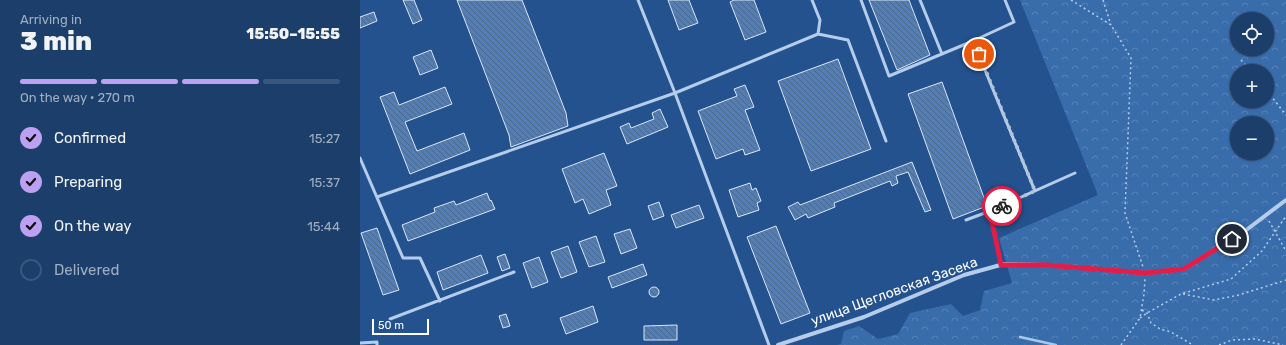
<!DOCTYPE html>
<html lang="en">
<head>
<meta charset="utf-8">
<style>
	:root { --surface:#1b3e6a; --page:#244570; --text:#f1f3f6; --muted:#a0aec1; --line:#39577e; --accent:#bca0f2 }
	body { margin:0; font-family:Rubik,sans-serif; background:var(--page); color:var(--text); height:100vh; display:flex; flex-direction:column; font-size:15px; white-space:nowrap }
	* { box-sizing:border-box; margin:0 }
	p { font-size:13px; color:var(--muted) }
	.icon { flex:none; width:22px; height:22px; fill:none; stroke:currentColor; stroke-width:2; stroke-linecap:round; stroke-linejoin:round }
	.map { position:relative; flex:1; overflow:hidden }
	.panel { display:flex; flex-direction:column; background:var(--surface); width:360px }
	.panel>* { flex:none }
	.tools { position:absolute; left:870px; top:12px; display:grid; gap:8px }
	.tools a { display:grid; place-items:center; width:44px; height:44px; border-radius:50%; background:var(--surface); box-shadow:0 1px 3px #0004,0 0 0 1px var(--line); font-size:20px }
	.scale { position:absolute; left:12px; bottom:10px; width:57px; box-sizing:border-box; padding-left:4px; border:2px solid #fff; border-top:0; font-size:11px; line-height:14px; white-space:nowrap; color:#fff; -webkit-text-stroke:3px #24528e; paint-order:stroke }
	.pin { position:absolute; display:grid; place-items:center; width:34px; height:34px; color:#fff; margin:-17px; border:2px solid #fff; border-radius:50%; box-shadow:0 1px 4px #0007 }
	.courier { position:absolute; display:grid; place-items:center; width:40px; height:40px; margin:-20px; border:3px solid #e11d48; border-radius:50%; background:#fff; color:#222; box-shadow:0 1px 5px #0007 }
	.summary em { font-style:normal; font-weight:800 }
	.summary div { display:flex; flex-direction:column-reverse }
	.summary { display:flex; align-items:center; justify-content:space-between; height:68px; padding:0 20px }
	h1 { font-size:26px; font-weight:800; line-height:30px }
	.bar { display:grid; grid-template-columns:repeat(4,1fr); gap:6px 4px; align-content:center; height:48px; padding:0 20px }
	.bar i { height:5px; border-radius:3px; background:var(--line) }
	.bar .active { background:var(--accent) }
	.bar p { grid-column:span 4 }
	ol { padding:0 20px; list-style:none }
	li { display:flex; align-items:center; gap:12px; height:44px }
	li p { margin-inline-start:auto }
	li .icon { padding:4px; border-radius:50%; background:var(--accent); color:#111; stroke-width:4 }
	li:last-child { color:var(--muted) }
	li i { width:22px; height:22px; border:2px solid var(--line); border-radius:50% }
	main { display:flex; flex:1; min-height:0 }
	.map>svg:first-child { display:block }
</style>
</head>
<body>
<main>
<section class="panel">
<div class="summary"><div><h1>3 min</h1><p>Arriving in</p></div><em>15:50–15:55</em></div>
<div class="bar"><i class="active"></i><i class="active"></i><i class="active"></i><i></i><p>On the way · 270 m</p></div>
<ol>
<li><svg class="icon" aria-label="check" viewBox="0 0 24 24"><path d="M5 12l5 5 9-10"/></svg>Confirmed<p>15:27</p></li>
<li><svg class="icon" aria-label="check" viewBox="0 0 24 24"><path d="M5 12l5 5 9-10"/></svg>Preparing<p>15:37</p></li>
<li><svg class="icon" aria-label="check" viewBox="0 0 24 24"><path d="M5 12l5 5 9-10"/></svg>On the way<p>15:44</p></li>
<li><i></i>Delivered</li>
</ol>
</section>
<div class="map">
<svg width="926" height="345" viewBox="0 0 926 345">
	<defs>
		<pattern id="forest-crowns" width="20" height="18" patternUnits="userSpaceOnUse"><rect width="20" height="18" fill="#396cab"/><path d="M2 6a3 3 0 1 1 6 0M12 15a3 3 0 1 1 6 0" fill="none" stroke="#5782b8"/></pattern>
		<pattern id="building-back-hatch" width="6" height="6" patternUnits="userSpaceOnUse"><rect width="6" height="6" fill="#517eb7"/><path d="M-1 5l2 2M0 0l6 6M5-1l2 2" fill="none" stroke="#4f6887"/></pattern>
	</defs>
	<rect width="100%" height="100%" fill="#24528e"/>
	<path fill="url(#forest-crowns)" fill-rule="evenodd" d="M660,0h266v345h-449l4,-1 3,-13 15,-5 19,13 20,-5 12,-21 41,-9 12,12 17,-6 4,-19 28,-8 -13,-45 99,-43zM877,19h30v30h-30zM877,71h30v30h-30zM877,123h30v30h-30z"/>
	<g fill="none" stroke-linecap="round" stroke-linejoin="round">
		<path stroke="#a9c8ec" stroke-width="2.5" d="M660,337l36,8"/>
	</g>
	<path fill="url(#building-back-hatch)" stroke="#d9e7f8" d="M43,0h11l8,20 -9,4z
		M97,0h65l44,113 2,13 -57,21 -2,-12z
		M308,0h21l9,23 -19,7z
		M374,0h20l12,32 -21,8 -15,-38z
		M509,0h40l21,55 -33,15z
		M14,12l3,9 -17,7v-11z
		M71,50l7,18 -18,7 -7,-18z
		M478,59l33,90 -60,22 -33,-90z
		M582,82l45,124 -34,13 -45,-125z
		M385,85l9,22 -9,3 15,40 -15,5 -2,-6 -27,10 -18,-48 39,-15 -3,-7z
		M85,87l7,17 -47,18 12,29 47,-18 6,17 -60,24 -30,-77 14,-5 5,13z
		M300,109l8,18 -41,17 -7,-17 9,-4 2,5 23,-9 -2,-6z
		M244,153l13,33 -11,4 5,15 -22,9 -6,-15 -8,4 -13,-34z
		M552,162l19,48 -6,2 -17,-40 -12,4 2,7 -6,3 -2,-5 -56,22 1,4 -27,11 -2,-4 -11,6 -7,-13 10,-5 2,3z
		M390,183l2,7 4,-2 5,13 -4,2 2,7 -21,7 -9,-27z
		M127,193l3,8 1,-1 4,9 -87,32 -6,-16 33,-13 -1,-4 20,-7 2,4z
		M299,202l5,14 -11,4 -5,-14z
		M339,205l5,13 -28,10 -5,-13z
		M416,226l34,87 -29,11 -34,-87z
		M17,228l22,62 -16,5 -22,-62z
		M270,229l7,19 -16,6 -7,-20z
		M236,236l9,26 -16,5 -10,-25z
		M208,246l9,26 -16,6 -10,-26z
		M145,254l5,14 -8,3 -5,-14z
		M121,255l7,18 -45,17 -6,-18z
		M179,257l9,25 -16,6 -9,-25z
		M283,264l4,11 -35,13 -4,-11z
		M289 292a5 5 0 1 1 10 0a5 5 0 1 1-10 0Z
		M233,306l5,16 -32,12 -6,-16z
		M146,314l4,12 -7,2 -4,-12z
		M317,325v15h-33v-14z"/>
	<g fill="none" stroke-linecap="round" stroke-linejoin="round">
		<path stroke="#b5cdeb" stroke-width="1.5" stroke-dasharray="2 3" stroke-linecap="butt" d="M711,0l40,25 20,33 -6,155 18,54
			M743,0l8,25
			M881,60l10,11
			M907,91l19,24
			M909,221l17,30
			M823,294l31,6 25,-5 47,-15
			M782,310l5,3 4,10 9,6 11,3 22,13
			M780,318l7,-5 34,-19 50,-15 31,-28 24,-35
			M761,345l19,-27 4,-24 1,-15
			M859,345l13,-5 23,-1 28,6"/>
		<path stroke="#b5cdeb" stroke-width="3" d="M278,0l37,93 94,252
			M452,0l8,20 -2,14
			M501,0l28,76 84,-35
			M560,0l22,54
			M645,0l9,22 -41,19 62,150
			M0,158l43,100h17l20,43
			M17,197l298,-104 143,-59 30,6 38,101
			M630,211l11,54
			M606,220l24,-9 85,-38
			M30,319l124,-47
			M0,343l17,-1v3"/>
		<path stroke="#b5cdeb" stroke-width="4" d="M418,345l86,-28 100,-42 40,-11 42,1 99,8 39,-4 61,-38 41,-31"/>
	</g>
	<g fill="none" stroke-linecap="round" stroke-linejoin="round">
		<path stroke="#b2c2d7" stroke-width="4" stroke-dasharray="0 7.2" d="M619,54l56,137 -33,15"/>
		<path stroke="#e11d48" stroke-width="5" d="M642,206l-12,6 11,53h45l99,8 39,-4 48,-30"/>
	</g>
	<g text-anchor="middle" stroke-width="3.5" stroke-linejoin="round" paint-order="stroke">
		<g font-size="14" fill="#fff" stroke="#24528e">
			<text transform="translate(534 291) rotate(-20)" y="5">улица Щегловская Засека</text>
		</g>
	</g>
</svg>
<div class="tools">
<a><svg class="icon" aria-label="locate" viewBox="0 0 24 24"><circle cx="12" cy="12" r="6"/><path d="M12 2v4M12 18v4M2 12h4M18 12h4"/></svg></a>
<a>+</a>
<a>−</a>
</div>
<div class="scale">50 m</div>
<div class="pin" style="left:619px;top:54px;background:#ea580c"><svg class="icon" aria-label="bag" viewBox="0 0 24 24"><path d="M5 8h14l-1 12H6zM9 8a3 3 0 0 1 6 0"/></svg></div>
<div class="pin" style="left:872px;top:239px;background:#1f2937"><svg class="icon" aria-label="home" viewBox="0 0 24 24"><path d="M3 11l9-7 9 7M6 9v11h12V9"/></svg></div>
<div class="courier" style="left:642px;top:206px"><svg class="icon" aria-label="bike" viewBox="0 0 24 24"><circle cx="6" cy="16" r="4"/><circle cx="18" cy="16" r="4"/><path d="M6 16l4-8h5l3 8M10 8l3 8H6M13 5h3"/></svg></div>
</div>
</main>
</body>
</html>
